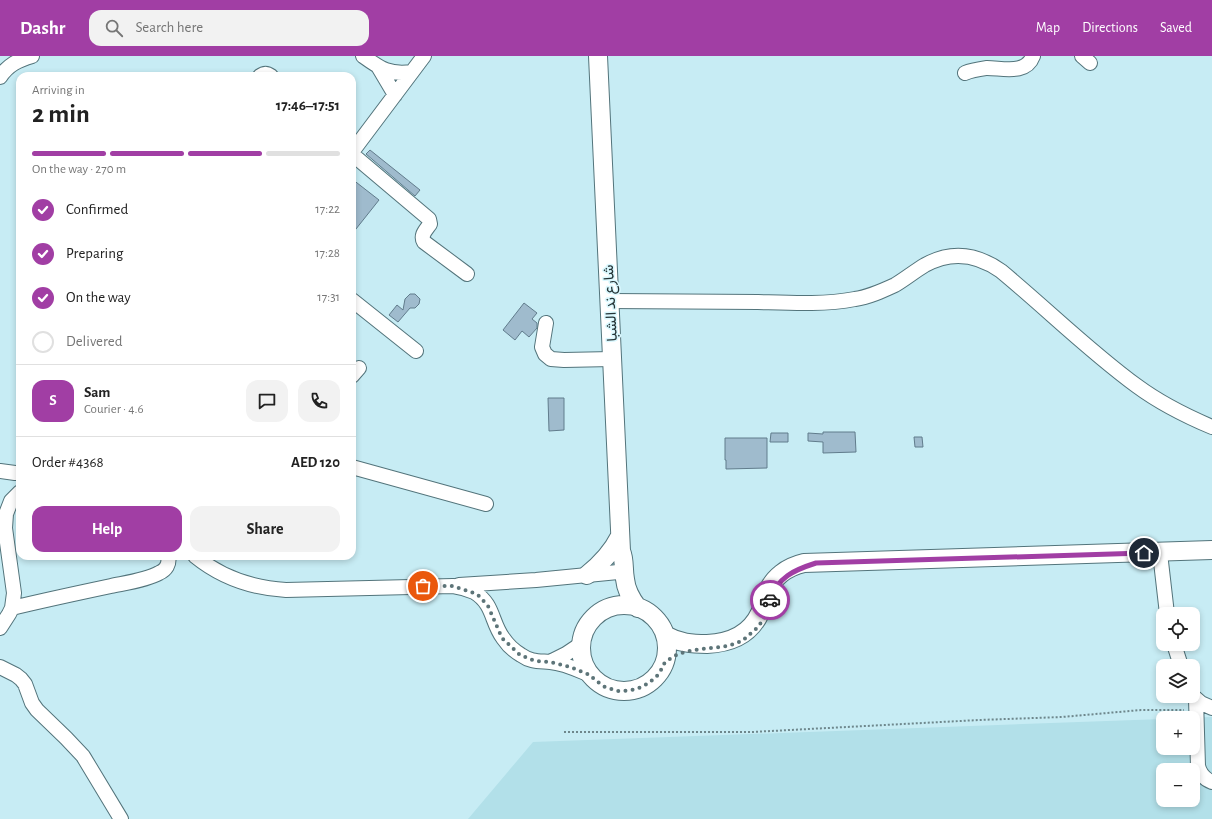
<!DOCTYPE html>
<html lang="en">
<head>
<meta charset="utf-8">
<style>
	:root { --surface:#fff; --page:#f2f2f2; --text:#222; --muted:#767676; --line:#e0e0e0; --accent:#a13ea4 }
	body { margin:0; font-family:"Alegreya Sans",Vazirmatn,sans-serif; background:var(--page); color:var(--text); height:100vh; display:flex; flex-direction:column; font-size:15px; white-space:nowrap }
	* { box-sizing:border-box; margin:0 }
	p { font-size:13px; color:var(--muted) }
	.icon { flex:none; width:22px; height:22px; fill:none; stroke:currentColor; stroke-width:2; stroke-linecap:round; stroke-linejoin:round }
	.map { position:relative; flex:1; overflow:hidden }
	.sheet { position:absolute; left:16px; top:16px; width:340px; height:488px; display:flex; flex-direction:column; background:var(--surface); border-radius:12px; box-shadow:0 2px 6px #0003 }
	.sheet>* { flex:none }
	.tools { position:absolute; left:1156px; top:551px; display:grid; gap:8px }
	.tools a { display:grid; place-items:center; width:44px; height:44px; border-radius:8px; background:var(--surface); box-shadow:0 2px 6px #0003; font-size:20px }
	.pin { position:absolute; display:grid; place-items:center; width:34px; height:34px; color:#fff; margin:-17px; border:2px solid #fff; border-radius:50%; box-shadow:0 1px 4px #0007 }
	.courier { position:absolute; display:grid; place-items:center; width:40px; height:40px; margin:-20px; border:3px solid #a13ea4; border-radius:50%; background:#fff; color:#222; box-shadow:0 1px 5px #0007 }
	.head em { font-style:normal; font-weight:700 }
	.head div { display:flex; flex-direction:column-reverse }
	.head { display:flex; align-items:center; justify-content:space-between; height:68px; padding:0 16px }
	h1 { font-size:26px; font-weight:700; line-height:30px }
	.bar { display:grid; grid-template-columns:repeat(4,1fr); gap:6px 4px; align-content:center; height:48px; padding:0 16px }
	.bar i { height:5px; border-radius:3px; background:var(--line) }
	.bar .active { background:var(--accent) }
	.bar p { grid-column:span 4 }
	.line { display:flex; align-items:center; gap:10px; padding:0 16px; border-top:1px solid var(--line) }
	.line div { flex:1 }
	.round { display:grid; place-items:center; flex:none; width:42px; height:42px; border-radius:12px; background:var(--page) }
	ol { padding:0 16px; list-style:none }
	li { display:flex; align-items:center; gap:12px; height:44px }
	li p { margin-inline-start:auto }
	li .icon { padding:4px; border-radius:50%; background:var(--accent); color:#fff; stroke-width:4 }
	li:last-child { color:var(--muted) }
	li i { width:22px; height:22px; border:2px solid var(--line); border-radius:50% }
	.primary-button { display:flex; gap:8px; margin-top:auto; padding:8px 16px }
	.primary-button a { flex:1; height:46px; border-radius:12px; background:var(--accent); color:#fff; font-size:16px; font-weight:700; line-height:46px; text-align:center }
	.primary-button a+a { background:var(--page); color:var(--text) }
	header { display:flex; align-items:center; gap:24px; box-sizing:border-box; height:56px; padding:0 20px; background:var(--accent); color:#fff }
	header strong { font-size:19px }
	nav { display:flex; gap:22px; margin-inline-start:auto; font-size:14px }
	.search { width:280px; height:36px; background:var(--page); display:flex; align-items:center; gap:10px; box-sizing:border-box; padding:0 14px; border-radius:12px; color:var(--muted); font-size:15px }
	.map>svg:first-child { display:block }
</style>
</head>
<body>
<header>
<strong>Dashr</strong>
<div class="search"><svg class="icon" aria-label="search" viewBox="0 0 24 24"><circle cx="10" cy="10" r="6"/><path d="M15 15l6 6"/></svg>Search here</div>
<nav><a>Map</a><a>Directions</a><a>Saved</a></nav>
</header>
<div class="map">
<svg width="1212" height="763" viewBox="0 0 1212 763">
	<rect width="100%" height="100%" fill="#c7ecf4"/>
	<path fill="#b2e0e9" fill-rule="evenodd" d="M1212,661v102h-744l65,-77 630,-23v29h30v-30h-11zM1163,714h30v30h-30z"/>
	<path fill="#9fbbcd" stroke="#617c8c" d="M370,94l50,40 -5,6 -49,-42z
		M352,123l27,21 -27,34z
		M410,238h5l5,5 -1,5 -4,4h-5l-12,14 -9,-7 8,-10 6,5 2,-11z
		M524,247l13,10 -5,6 5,4v5l-8,9 -7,-6 -7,9 -12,-10z
		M548,342h16v32l-15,1z
		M823,376h32l1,20 -33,1v-11l-15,-1v-8l15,1z
		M771,377h17v9h-18z
		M914,381h8l1,10h-8z
		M725,382h42v30l-41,1v-9h-1z"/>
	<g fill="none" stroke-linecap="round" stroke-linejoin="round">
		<g stroke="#53747b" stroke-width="16">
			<path id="minor" d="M363,0c18,13 26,19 49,16
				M1082,0l8,7
				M379,12l16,27
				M965,17c7,-3 15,-4 22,-5 16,0 39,7 46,-12
				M260,20c4,-3 7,-3 11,0
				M0,21c8,-12 18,-17 32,-21
				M352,96l72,-96
				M352,98l77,65 1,5c-4,6 -10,11 -6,18l43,32
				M352,244l64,51
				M610,245c49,0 99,1 148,1 32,1 65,3 97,-3 14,-2 27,-8 40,-14 10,-6 20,-14 30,-20 27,-15 52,-11 76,6 46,38 88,80 136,115 23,17 49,30 75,41
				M546,267l-4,24 3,7 6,5 13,1 48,-1
				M352,320l7,-8
				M352,411l134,37
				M0,415l15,2h5
				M1160,497l7,61
				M195,500c27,22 57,32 91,34l167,-4c7,1 14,3 21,6 20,12 17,30 29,46 4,6 11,13 18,17 10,7 17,6 29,7 14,1 28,8 40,13
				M459,529l77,-5 82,-8
				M12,552c33,-8 66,-15 99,-22 14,-3 36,-6 48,-13 7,-3 11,-9 9,-17
				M0,572l9,-14 3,-6 2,-15 -9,-65 1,-14 5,-13 9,-9
				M1174,588l7,22
				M550,606l16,-8 15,-10
				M0,611l16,8 5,4 4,5 7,19 5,7 29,28 17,18 38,63
				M1193,640l8,7 11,5
				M1196,643l2,67c2,8 6,13 14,16"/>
		</g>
		<g stroke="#53747b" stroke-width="20">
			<path id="major" d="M598,0l23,495c4,9 2,18 4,28 1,11 6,20 13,29
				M587,519c14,-11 25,-23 33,-39
				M581 592a43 43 0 1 1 86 0a43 43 0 1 1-86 0Z
				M665,579c14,8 27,9 42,9 23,-1 43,-9 53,-31 3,-6 5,-13 7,-20 6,-16 20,-26 37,-30l408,-13"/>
		</g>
		<path stroke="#6e878c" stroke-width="2" stroke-dasharray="2 2" stroke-linecap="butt" d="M564,676h188l227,-12 83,-3 79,-7h43"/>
		<use href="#minor" stroke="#fff" stroke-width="14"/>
		<use href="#major" stroke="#fff" stroke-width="18"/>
	</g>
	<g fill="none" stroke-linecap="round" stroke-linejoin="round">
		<path stroke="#5d7478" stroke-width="4" stroke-dasharray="0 7.2" d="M423,530h30l21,7 5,3 9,10 14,32 18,17 15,6 15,1 20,5 20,8 5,5 10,7 13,4h6l13,-2 12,-6 10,-9 6,-12 13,-8 16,-4 34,-4 14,-5 16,-14 8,-12 4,-15"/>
		<path stroke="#a13ea4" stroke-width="5" d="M770,544c8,-23 24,-30 46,-37l328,-10"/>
	</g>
	<g text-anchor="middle" stroke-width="3" stroke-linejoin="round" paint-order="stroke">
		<g font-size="15" fill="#243336" stroke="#daf8fe">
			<text transform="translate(610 247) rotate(-93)" y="5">شارع ند الشبا</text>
		</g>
	</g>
</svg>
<div class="tools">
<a><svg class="icon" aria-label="locate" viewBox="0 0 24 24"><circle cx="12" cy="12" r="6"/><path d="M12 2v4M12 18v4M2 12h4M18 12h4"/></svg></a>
<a><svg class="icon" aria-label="layers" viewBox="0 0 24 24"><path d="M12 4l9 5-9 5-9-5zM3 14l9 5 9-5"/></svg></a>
<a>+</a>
<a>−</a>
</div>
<div class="pin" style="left:423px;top:530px;background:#ea580c"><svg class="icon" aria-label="bag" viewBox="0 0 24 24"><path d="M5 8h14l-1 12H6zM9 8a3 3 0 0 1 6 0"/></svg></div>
<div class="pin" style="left:1144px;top:497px;background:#1f2937"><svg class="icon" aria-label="home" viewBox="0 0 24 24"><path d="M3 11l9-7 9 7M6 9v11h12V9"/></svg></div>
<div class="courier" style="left:770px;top:544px"><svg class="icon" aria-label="car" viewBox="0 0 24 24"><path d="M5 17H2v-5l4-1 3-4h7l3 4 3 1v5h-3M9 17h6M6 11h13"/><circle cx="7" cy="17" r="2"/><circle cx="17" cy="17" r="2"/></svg></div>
<section class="sheet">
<div class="head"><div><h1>2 min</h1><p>Arriving in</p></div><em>17:46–17:51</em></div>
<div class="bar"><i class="active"></i><i class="active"></i><i class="active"></i><i></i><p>On the way · 270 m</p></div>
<ol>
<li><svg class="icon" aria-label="check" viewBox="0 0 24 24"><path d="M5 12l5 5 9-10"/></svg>Confirmed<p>17:22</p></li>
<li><svg class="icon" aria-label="check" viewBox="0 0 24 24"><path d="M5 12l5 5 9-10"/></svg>Preparing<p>17:28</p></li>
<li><svg class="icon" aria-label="check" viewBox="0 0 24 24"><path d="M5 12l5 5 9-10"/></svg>On the way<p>17:31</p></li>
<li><i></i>Delivered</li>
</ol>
<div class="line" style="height:72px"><b class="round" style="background:var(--accent);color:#fff">S</b><div><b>Sam</b><p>Courier · 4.6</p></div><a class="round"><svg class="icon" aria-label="chat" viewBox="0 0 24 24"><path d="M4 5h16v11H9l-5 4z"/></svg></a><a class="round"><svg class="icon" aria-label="phone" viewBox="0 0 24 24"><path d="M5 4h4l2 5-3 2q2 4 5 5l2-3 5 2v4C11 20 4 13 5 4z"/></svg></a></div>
<div class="line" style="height:52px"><div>Order #4368</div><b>AED 120</b></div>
<div class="primary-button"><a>Help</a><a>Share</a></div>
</section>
</div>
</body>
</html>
